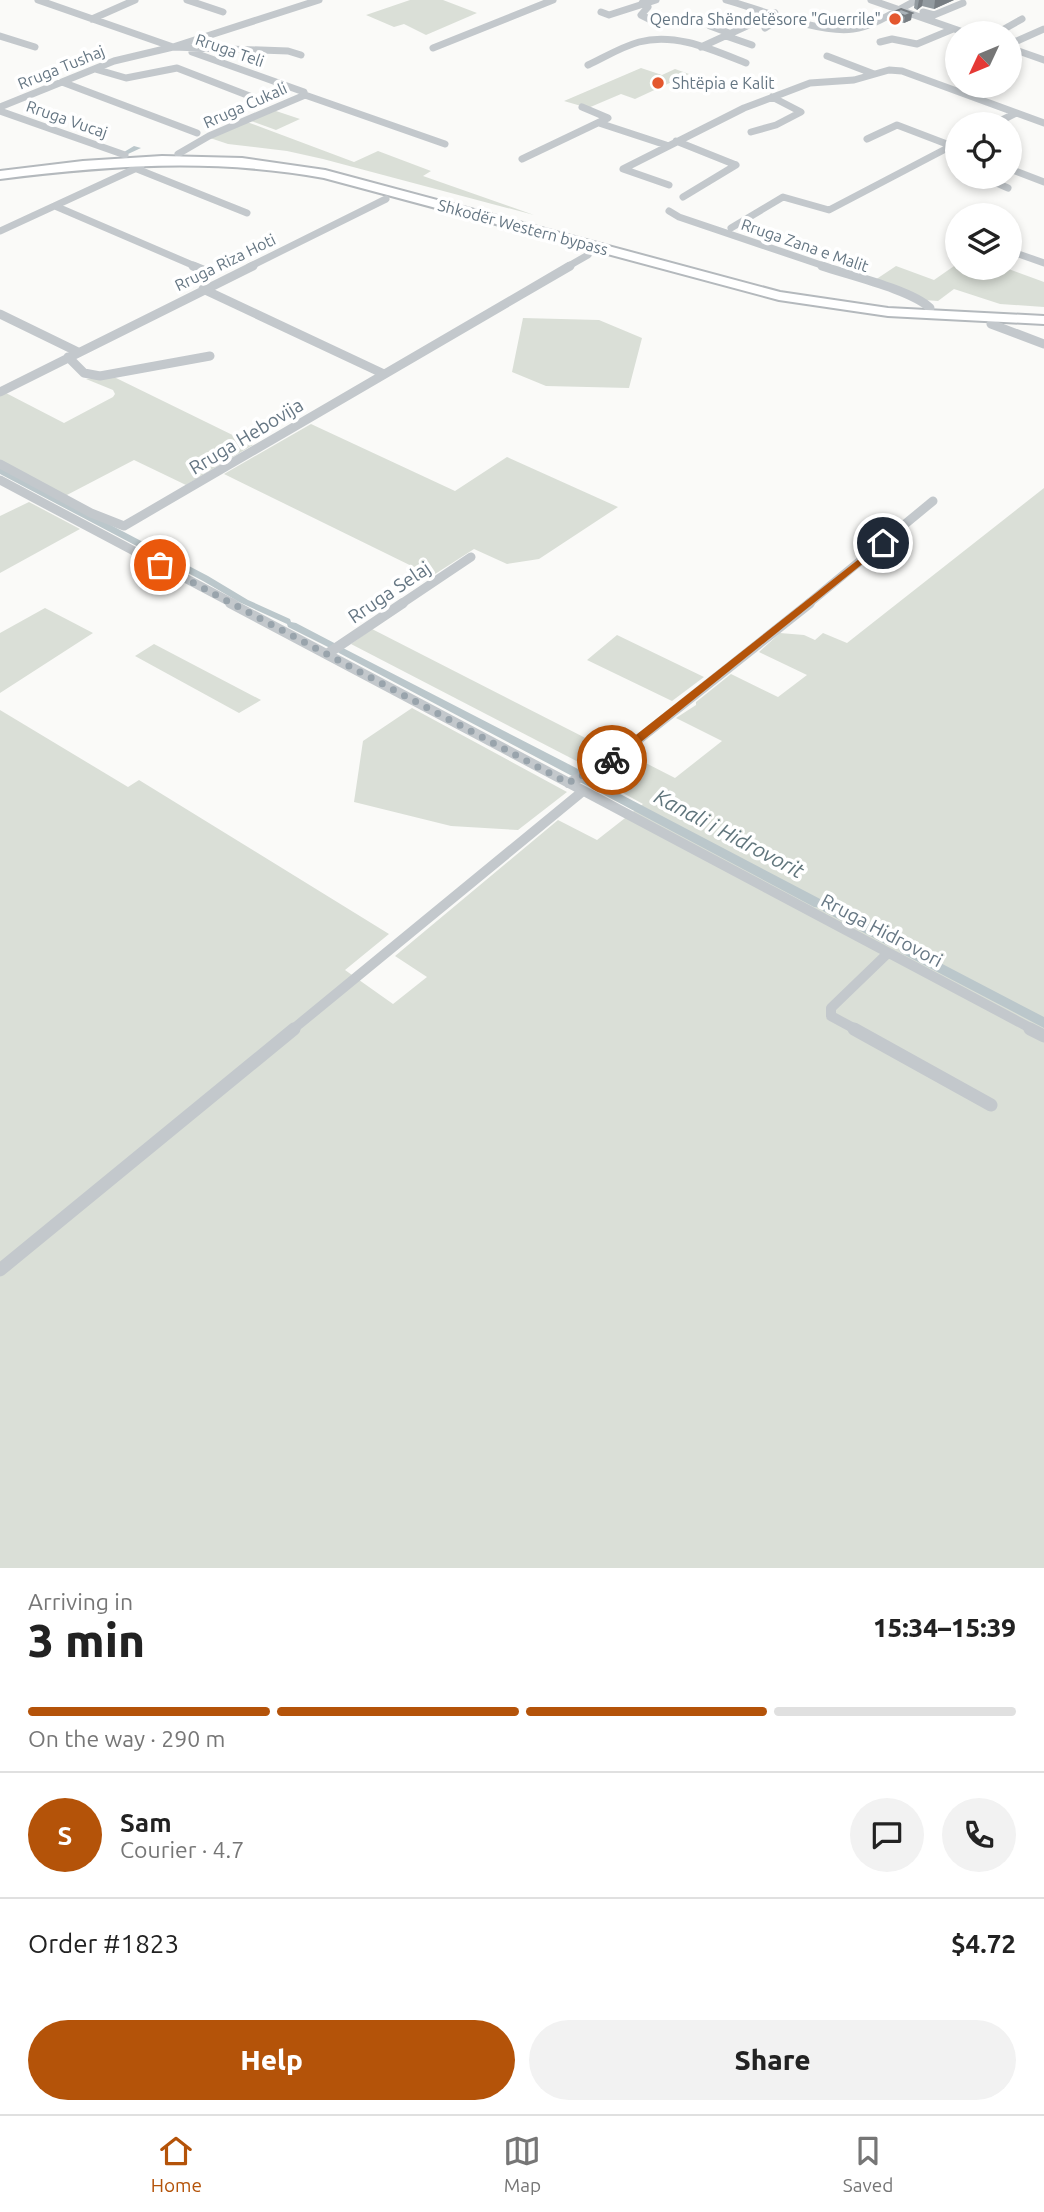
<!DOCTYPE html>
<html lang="en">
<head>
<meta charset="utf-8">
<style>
	:root { --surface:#fff; --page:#f2f2f2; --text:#222; --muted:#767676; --line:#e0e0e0; --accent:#b45309 }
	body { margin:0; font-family:Ubuntu,sans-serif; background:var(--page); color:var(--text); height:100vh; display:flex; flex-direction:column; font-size:26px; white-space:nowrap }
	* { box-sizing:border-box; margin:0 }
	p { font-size:23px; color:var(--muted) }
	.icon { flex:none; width:38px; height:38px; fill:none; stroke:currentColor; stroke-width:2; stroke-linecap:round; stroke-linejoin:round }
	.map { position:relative; height:1568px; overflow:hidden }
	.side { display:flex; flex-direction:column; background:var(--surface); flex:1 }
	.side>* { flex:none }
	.needle { width:46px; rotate:226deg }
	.controls { position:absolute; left:945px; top:21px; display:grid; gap:14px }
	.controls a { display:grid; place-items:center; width:77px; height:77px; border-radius:50%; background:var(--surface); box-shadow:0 4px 10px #0003; font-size:35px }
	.pin { position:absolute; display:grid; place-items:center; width:60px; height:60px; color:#fff; margin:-30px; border:4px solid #fff; border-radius:50%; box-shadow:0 2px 7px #0007 }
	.courier { position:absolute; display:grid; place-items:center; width:70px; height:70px; margin:-35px; border:5px solid #b45309; border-radius:50%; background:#fff; color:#222; box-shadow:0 2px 9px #0007 }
	.head em { font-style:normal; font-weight:800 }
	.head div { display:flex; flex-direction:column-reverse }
	.head { display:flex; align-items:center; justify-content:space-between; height:119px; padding:0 28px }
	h1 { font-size:46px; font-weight:800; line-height:52px }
	.bar { display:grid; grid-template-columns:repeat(4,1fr); gap:10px 7px; align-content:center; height:84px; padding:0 28px }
	.bar i { height:9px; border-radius:5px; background:var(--line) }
	.bar .current { background:var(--accent) }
	.bar p { grid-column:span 4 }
	.line { display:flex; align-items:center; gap:18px; padding:0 28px; border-top:2px solid var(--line) }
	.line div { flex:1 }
	.round { display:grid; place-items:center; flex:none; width:74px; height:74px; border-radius:37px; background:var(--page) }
	.button { display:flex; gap:14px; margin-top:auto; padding:14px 28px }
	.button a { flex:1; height:80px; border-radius:42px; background:var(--accent); color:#fff; font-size:28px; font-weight:800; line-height:80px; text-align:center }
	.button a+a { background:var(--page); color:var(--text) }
	.menu { display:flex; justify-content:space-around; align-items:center; height:98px; border-top:2px solid var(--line); background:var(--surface); font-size:19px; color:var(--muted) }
	.menu a { display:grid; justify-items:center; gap:4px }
	.menu .current { color:var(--accent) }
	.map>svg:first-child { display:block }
</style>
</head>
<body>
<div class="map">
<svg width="1044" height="1568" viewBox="0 0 1044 1568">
	<rect width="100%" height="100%" fill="#fafaf8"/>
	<path fill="#dadfd7" d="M410,0h33l34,13 -51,22 -22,-11 -10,3 -28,-12z
		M641,68l21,7 13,-6 14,5 -54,25 -14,-5 -33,14 -24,-7z
		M273,110l27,9 -24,11 -25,-9z
		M247,122l107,40 24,-11 53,20 -8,5 111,39 -211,-56 -36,-8 -59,-7 -18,-6z
		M957,264v4h49l38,14v25l-44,-3 -46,-15 -16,12 -14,-1 -49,-20 21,-14 38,14z
		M523,318l76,2 43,18 -13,50 -83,-2 -34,-14z
		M112,376l141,69 -67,40 -52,-25 -69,36 -65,-35v-67l4,-2 60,31 49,-26 2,-3 -2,-4 -27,-11z
		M311,424l144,67 52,-34 111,50 -79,52 -32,5 -33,-15 -42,27 -208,-102z
		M1044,488v1080h-1044v-858l128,77 11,-7 250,154 -44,36 48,34 34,-27 -32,-21 163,-136 39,20 46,-36 -42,-23 31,-25 43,22 47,-37 -46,-23 20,-13v-3l35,-28 47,23 29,-22 -48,-23 21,-19 24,2 11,5 8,-7 24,10z
		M29,502l51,27 -80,44v-57z
		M45,608l48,25 -93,60v-60z
		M372,629l239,122 -21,17 -239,-124z
		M617,635l87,42 -32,24 -85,-41z
		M154,644l107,56 -22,13 -104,-57z
		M412,708l155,84 -49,38 -67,-4 -97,-24 9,-61z"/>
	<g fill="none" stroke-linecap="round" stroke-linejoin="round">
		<path fill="#bbc7cb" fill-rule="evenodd" d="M134,146l7,2 -13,6 -4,-2z
			M0,467l208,109 40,24 42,19 1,3 5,1 44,23 -2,2h-8l-42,-21 -1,-3 -48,-22 -36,-21 -203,-107z
			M343,648l237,122 2,3 -2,3h-8l-233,-123 -2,-2 2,-2z
			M584,775l240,126 1,3 8,1 66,35 2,3 -2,3h-10l-66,-35 -1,-3 -8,-1 -234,-125 -2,-3z
			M906,945l138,72v11l-143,-75 -2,-3 2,-3z"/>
		<g stroke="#b4b9bd" stroke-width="4">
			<path id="highway" d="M162,156l80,2 83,12 455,122 108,16 156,8v8l-156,-8 -109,-16 -455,-122c-111,-20 -212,-13 -324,1v-8l83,-10z"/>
		</g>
		<path stroke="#c3c8cc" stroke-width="7" d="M38,0l135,47 115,4 13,4
			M187,0l36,12
			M726,0c32,9 95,34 127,29 22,-3 44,-19 64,-29
			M871,0l95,33
			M642,3l6,4 -7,8 8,4
			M601,12l8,3 47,-15
			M923,12l11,3 29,-12
			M92,19l43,-19
			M760,20l11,4 -6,4
			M710,26l19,7
			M997,33l25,-14
			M0,36l35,11
			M726,36l26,9
			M1010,41h7l27,-12
			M880,42l12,-3 25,5 36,-15
			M701,47l74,-34
			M433,48l120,-48
			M1010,48l34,12
			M192,52l112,40 1,3
			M827,56l47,18
			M588,65c17,-8 33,-18 51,-23 36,-10 74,8 107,21
			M95,69l31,9 51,-10 83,32
			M62,82l135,51
			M0,107l114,-46 59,-14 146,-47
			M0,111l125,44
			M599,123l67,22
			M994,124l22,-11
			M751,132l25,-7 25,-13 -29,-15
			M867,139l30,-14 55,21
			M676,141l60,24
			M178,154l31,-18 96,-41 140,49
			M522,159l86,-41 -26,-11
			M137,169l110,44
			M1010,169l34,13
			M983,177l25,11
			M669,185l-46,-16 121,-61 66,-25 44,-3 35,-10 13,1 142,52
			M683,197l53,-32
			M55,206l142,61
			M669,211l10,6 148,50
			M731,228l52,-31 46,13 128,-67
			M0,231l141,-65
			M1010,251l34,12
			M249,267l137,-68
			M567,267l21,-12"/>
		<path stroke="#c3c8cc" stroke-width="9" d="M193,266l10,4
			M822,266c26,9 90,24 108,42
			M203,289l181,85
			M0,314l78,38
			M991,324l53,20
			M68,357l16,16 16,3 110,-20
			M0,392l253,-126
			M0,464l91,49 33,13 446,-260
			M0,480l234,124
			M401,604l70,-47
			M808,604l125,-103"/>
		<path stroke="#c3c8cc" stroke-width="10" d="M230,603l804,427
			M327,654l76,-51
			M568,783l37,-17 205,-163
			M292,1030l291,-239
			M857,1030l-26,-14v-8l57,-55"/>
		<path stroke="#c3c8cc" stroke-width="13" d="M854,1029l137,76
			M1030,1029l14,7
			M0,1270l294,-241"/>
		<use href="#highway" fill="#fff" fill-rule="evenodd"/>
	</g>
	<path fill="#929a9f" d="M915,0h39l-20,9 -12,-3 -5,4 -3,-2z
		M894,12l18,1 -1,7 -7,3 -11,-3z"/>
	<path fill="#777d82" d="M919,0h4l-1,6 -5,4z
		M935,0h19l-20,9z
		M912,13l-1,7 -7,3 1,-7z"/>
	<path fill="#aab3b9" stroke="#777d82" stroke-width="2" d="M901,9l11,4 -7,3 -11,-4z"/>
	<path fill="#b45309" d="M883,540l3,1v4l-270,217h-8v-5z"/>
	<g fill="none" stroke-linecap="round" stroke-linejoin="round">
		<path stroke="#99a4ac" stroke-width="7" stroke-dasharray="0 12.6" d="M160,565l408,218 44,-23"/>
	</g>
	<g fill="#e4572e" stroke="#fff" stroke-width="2.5">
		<circle cx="895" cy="19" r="7"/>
		<circle cx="658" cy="83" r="7"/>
	</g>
	<g text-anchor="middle" stroke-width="7" stroke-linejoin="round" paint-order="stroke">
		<g font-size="16" fill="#657683" stroke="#fff" text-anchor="end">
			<text x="881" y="25">Qendra Shëndetësore "Guerrile"</text>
			<text x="672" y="89" text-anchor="start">Shtëpia e Kalit</text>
		</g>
		<g font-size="16" fill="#657683" stroke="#fff">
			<text transform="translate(230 50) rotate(19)" y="6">Rruga Teli</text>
			<text transform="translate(61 67) rotate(-22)" y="6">Rruga Tushaj</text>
			<text transform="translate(245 105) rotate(-24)" y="6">Rruga Cukali</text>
			<text transform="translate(67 119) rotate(19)" y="6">Rruga Vucaj</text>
			<text transform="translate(523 227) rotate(15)" y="6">Shkodër Western bypass</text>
			<text transform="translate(805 245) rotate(19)" y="6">Rruga Zana e Malit</text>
			<text transform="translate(225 262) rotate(-26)" y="6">Rruga Riza Hoti</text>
		</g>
		<g font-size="19" fill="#657683" stroke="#fff">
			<text transform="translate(246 436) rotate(-31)" y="7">Rruga Hebovija</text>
			<text transform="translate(389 592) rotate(-34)" y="7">Rruga Selaj</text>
			<text transform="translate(882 930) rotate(28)" y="7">Rruga Hidrovori</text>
		</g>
		<g font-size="21" font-style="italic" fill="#60757c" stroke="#fff">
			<text transform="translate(729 834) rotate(28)" y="7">Kanali i Hidrovorit</text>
		</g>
	</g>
</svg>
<div class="controls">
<a><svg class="needle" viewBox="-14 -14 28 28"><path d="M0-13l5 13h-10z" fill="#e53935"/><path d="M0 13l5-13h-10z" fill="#767676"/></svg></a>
<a><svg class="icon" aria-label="locate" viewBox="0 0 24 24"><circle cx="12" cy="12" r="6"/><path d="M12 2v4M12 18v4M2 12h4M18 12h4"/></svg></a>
<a><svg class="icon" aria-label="layers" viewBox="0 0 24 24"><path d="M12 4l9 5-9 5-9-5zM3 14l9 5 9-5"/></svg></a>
</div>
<div class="pin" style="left:160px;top:565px;background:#ea580c"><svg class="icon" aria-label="bag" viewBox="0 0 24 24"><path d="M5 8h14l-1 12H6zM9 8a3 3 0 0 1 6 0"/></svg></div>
<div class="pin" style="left:883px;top:543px;background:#1f2937"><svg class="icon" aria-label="home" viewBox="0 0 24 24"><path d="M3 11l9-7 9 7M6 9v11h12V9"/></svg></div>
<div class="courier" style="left:612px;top:760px"><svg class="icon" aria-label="bike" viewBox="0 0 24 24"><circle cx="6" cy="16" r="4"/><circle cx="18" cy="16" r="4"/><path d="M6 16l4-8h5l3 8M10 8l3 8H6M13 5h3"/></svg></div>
</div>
<section class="side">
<div class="head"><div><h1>3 min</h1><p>Arriving in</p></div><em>15:34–15:39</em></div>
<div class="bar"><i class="current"></i><i class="current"></i><i class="current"></i><i></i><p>On the way · 290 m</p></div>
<div class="line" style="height:126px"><b class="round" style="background:var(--accent);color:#fff">S</b><div><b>Sam</b><p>Courier · 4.7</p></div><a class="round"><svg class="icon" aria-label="chat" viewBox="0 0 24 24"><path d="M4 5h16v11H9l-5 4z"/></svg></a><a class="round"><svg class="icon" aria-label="phone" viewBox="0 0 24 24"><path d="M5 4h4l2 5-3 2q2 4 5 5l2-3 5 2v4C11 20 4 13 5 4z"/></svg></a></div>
<div class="line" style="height:91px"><div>Order #1823</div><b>$4.72</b></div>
<div class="button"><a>Help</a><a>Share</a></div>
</section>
<nav class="menu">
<a class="current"><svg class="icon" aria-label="home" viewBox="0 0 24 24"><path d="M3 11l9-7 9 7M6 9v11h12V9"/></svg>Home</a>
<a><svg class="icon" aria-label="map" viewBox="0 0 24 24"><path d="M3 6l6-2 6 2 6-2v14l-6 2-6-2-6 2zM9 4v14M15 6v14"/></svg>Map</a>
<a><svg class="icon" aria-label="saved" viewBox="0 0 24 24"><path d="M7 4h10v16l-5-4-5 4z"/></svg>Saved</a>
</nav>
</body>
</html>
